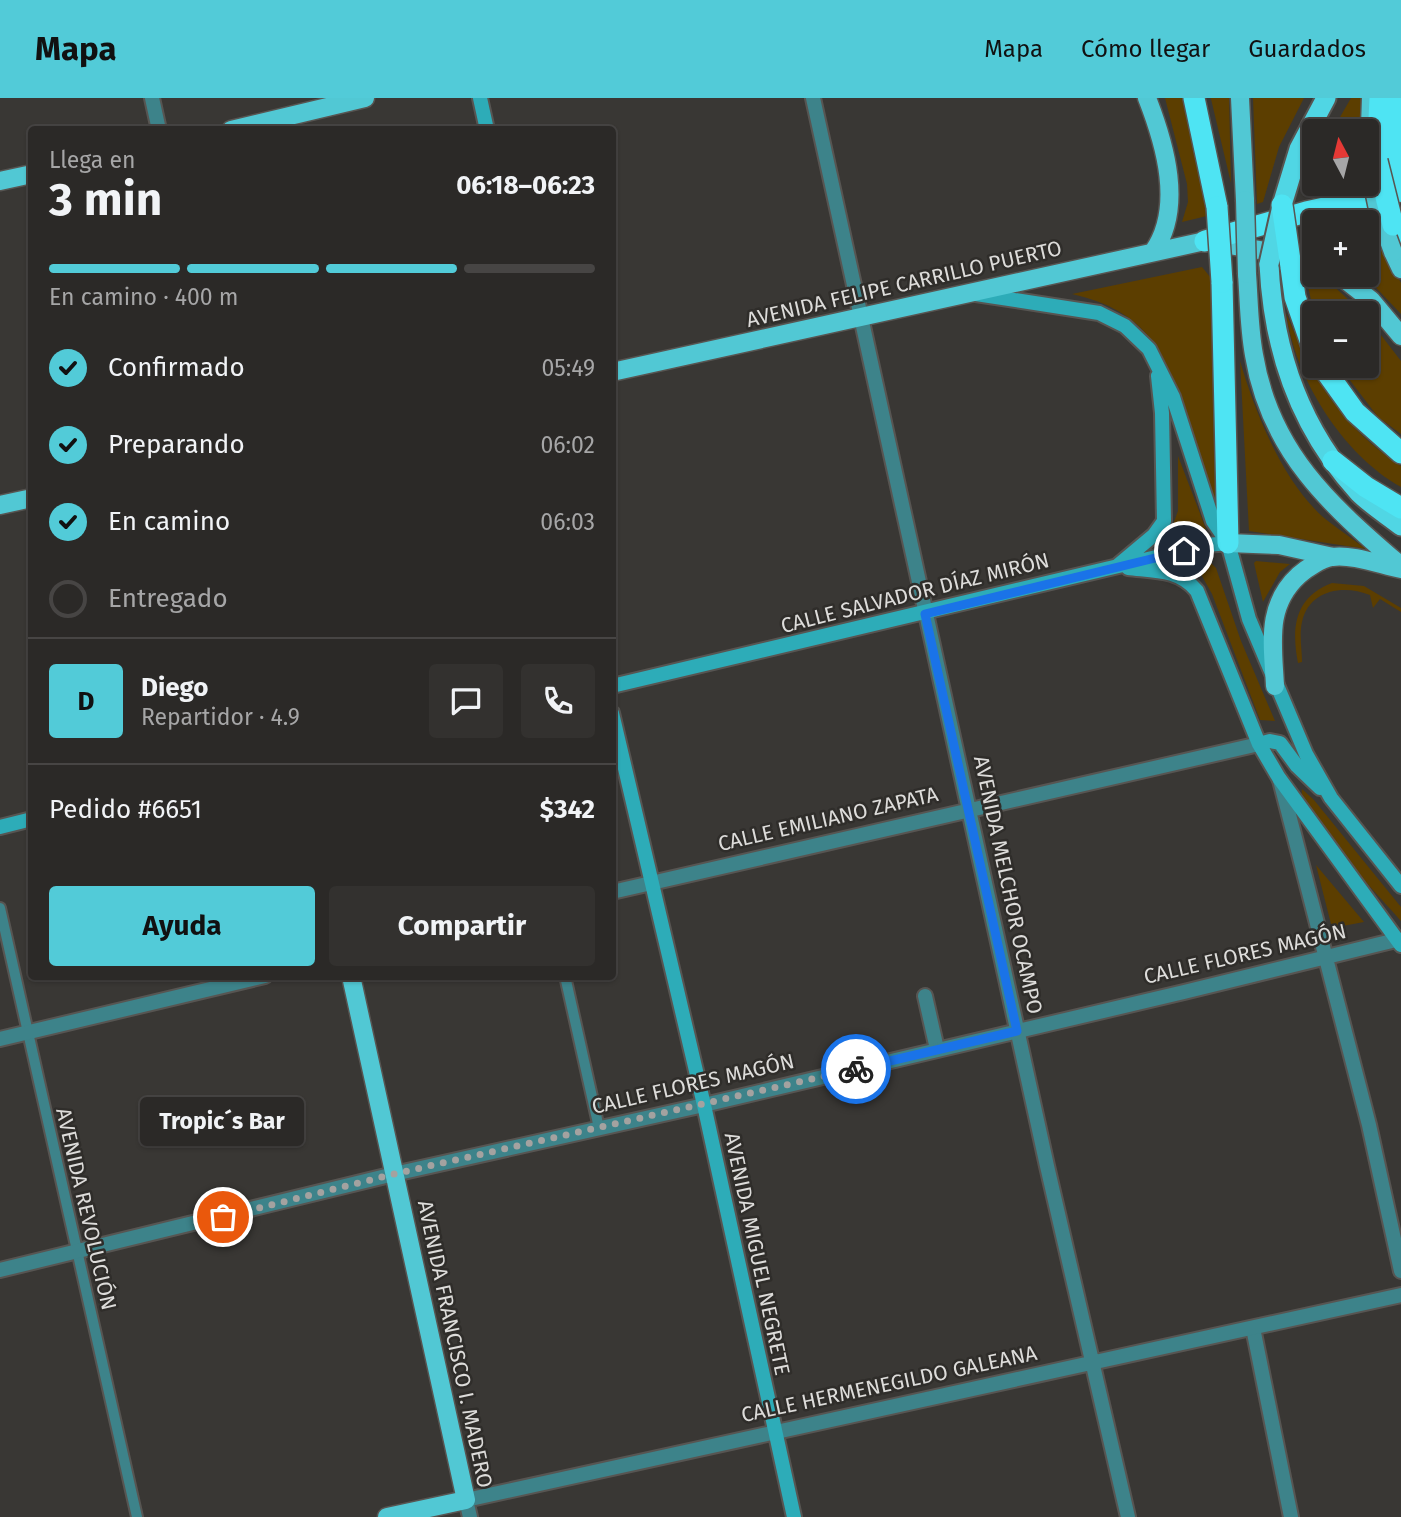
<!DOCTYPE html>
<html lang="es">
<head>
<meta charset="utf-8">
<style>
	:root { --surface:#2b2927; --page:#33312f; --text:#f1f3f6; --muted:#a6a6a7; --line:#474544; --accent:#52cbd8 }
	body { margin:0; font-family:"Fira Sans",sans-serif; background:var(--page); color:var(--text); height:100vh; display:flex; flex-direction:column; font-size:26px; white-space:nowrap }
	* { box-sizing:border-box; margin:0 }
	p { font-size:23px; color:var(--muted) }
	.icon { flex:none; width:38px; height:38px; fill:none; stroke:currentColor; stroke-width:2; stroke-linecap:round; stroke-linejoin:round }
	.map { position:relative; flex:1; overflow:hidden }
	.details { position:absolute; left:28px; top:28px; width:588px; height:854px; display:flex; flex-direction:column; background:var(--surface); border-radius:7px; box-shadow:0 2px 5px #0004,0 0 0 2px var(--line) }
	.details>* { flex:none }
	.needle { width:46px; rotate:353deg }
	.tools { position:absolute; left:1302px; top:21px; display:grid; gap:14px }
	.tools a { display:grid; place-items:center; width:77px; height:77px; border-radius:7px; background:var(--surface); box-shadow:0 2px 5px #0004,0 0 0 2px var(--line); font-size:35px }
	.pin { position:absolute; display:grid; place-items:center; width:60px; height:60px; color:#fff; margin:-30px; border:4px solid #fff; border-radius:50%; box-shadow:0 2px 7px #0007 }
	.courier { position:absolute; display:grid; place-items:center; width:70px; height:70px; margin:-35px; border:5px solid #1a73e8; border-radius:50%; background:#fff; color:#222; box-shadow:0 2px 9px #0007 }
	.bubble { position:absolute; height:49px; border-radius:7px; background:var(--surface); box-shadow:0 2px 5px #0004,0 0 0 2px var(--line); font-size:23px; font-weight:700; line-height:49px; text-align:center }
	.head em { font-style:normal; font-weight:700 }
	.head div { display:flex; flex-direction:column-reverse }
	.head { display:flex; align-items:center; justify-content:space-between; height:119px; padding:0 21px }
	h1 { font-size:46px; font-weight:700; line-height:52px }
	.bar { display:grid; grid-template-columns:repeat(4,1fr); gap:10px 7px; align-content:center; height:84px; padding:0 21px }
	.bar i { height:9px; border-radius:5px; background:var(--line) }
	.bar .on { background:var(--accent) }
	.bar p { grid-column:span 4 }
	.line { display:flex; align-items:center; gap:18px; padding:0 21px; border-top:2px solid var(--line) }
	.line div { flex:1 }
	.round { display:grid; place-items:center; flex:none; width:74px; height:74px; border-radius:7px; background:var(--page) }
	ol { padding:0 21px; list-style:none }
	li { display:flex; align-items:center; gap:21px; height:77px }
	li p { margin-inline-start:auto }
	li .icon { padding:7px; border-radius:50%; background:var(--accent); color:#111; stroke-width:4 }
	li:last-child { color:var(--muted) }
	li i { width:38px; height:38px; border:4px solid var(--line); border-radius:50% }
	.button { display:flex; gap:14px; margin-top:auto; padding:14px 21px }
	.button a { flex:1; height:80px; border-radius:7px; background:var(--accent); color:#111; font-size:28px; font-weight:700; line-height:80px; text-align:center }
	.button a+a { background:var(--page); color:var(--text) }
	header { display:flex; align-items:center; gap:42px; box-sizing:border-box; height:98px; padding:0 35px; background:var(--accent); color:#111 }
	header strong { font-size:33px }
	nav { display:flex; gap:38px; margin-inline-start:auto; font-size:24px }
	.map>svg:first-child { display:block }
</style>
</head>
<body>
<header>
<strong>Mapa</strong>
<nav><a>Mapa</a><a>Cómo llegar</a><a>Guardados</a></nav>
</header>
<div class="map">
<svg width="1401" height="1419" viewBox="0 0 1401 1419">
	<rect width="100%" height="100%" fill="#393734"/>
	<path fill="#5c3e00" d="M1165,0h19l27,117 -29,7 6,-20 -1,-18z
		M1210,0h19l2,85 -20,-84z
		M1253,0h51l-25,49 -16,55 -6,2z
		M1351,0h13l-4,33h-28z
		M1368,112l6,22 27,51v31l-37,-39 3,-53h-53v25l-11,-4 1,-19z
		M1202,169l9,11 10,241c-11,-32 -22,-65 -33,-98 -22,-69 -41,-110 -116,-127z
		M1305,173l22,9 36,33 -49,2z
		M1286,215c28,67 54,112 115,153v21c-59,-33 -106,-109 -115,-174z
		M1367,219l34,44v73l-23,-17 -39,-51h28z
		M1240,263c15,51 42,119 83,156 13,11 29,21 43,32l-117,-18z
		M1178,358l28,73 -37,6 9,-24z
		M1208,462l8,8 25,73 34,80 -15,-1 -48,-126 -14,-25 -9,-4z
		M1256,463l34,3 -10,8 -17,30 -9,-39z
		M1332,485l32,3 37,22v4l-21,-13 -7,9 -3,-13c-27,-11 -61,-5 -68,27 -3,13 0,27 0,40l-4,1c-7,-36 -3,-66 34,-80z
		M1302,691l12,11 87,107v14c-17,-20 -105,-111 -99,-132z
		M1316,767l48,57 -32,6z"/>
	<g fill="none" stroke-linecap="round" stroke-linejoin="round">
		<g stroke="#575552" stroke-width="14">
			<path id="pedestrian" d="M0,810l137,609
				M565,878l34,152"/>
		</g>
		<g stroke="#575552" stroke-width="18">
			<path id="minor" d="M925,898l12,53
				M1253,1230l38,189"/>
		</g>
		<g stroke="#575552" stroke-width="18">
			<path id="tertiary" d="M152,0l7,32
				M813,0l234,1068 81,351
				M1280,682l89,345 32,146
				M612,794l647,-148
				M0,941l265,-63
				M0,1172l394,-96 310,-69 480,-113 212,-52
				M470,1419l-4,-17 935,-205"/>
		</g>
		<g stroke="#575552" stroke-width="18">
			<path id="secondary" d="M480,0l7,32
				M976,196l123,19 26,13 24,23 24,48 40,124 15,22 21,76 57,135 25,44 70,88
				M1117,468l37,-31 10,-14 -2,-108 -4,-37
				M1128,470c26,3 51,1 69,23l62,153 20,34 122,167
				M612,588l595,-141 21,-2
				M612,615l92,392 90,412
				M1259,646l11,-3 10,2 17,23 23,22
				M0,729l32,-8"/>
		</g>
		<g stroke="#575552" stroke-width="21">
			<path id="primary" d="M1147,0c18,46 37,110 6,154
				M1240,0l5,102
				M231,32l134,-32
				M1369,57l2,-57
				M0,83l32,-7
				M1393,154l8,17
				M1247,176c2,27 2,54 7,81 16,97 76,150 147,211
				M1339,177l32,25 30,36
				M612,274l593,-131 79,13 30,9
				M0,407l32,-7
				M1228,445l51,2 54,12
				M1275,588c-2,-42 -10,-80 24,-111 8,-7 22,-16 33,-18 20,-3 49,8 69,12
				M351,878l115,524 -79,17"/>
		</g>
		<g stroke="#575552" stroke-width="23">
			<path id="trunk" d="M1282,107l17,-56 27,-51
				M1269,166c4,86 31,165 90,229 12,12 28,22 42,33"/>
		</g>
		<g stroke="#575552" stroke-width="24">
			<path id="motorway" d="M1194,0l23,109
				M1400,0l-4,43 5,41
				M1377,63l3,-63
				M1393,127l8,17
				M1205,143l101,-29 95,-21
				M1291,169l4,30 19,55
				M1222,184l6,261
				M1322,268l33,46 46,41
				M1333,363l33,26 35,21"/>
		</g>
		<use href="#pedestrian" stroke="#3d838a" stroke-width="10"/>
		<use href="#minor" stroke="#3d838a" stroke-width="14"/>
		<use href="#tertiary" stroke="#3d838a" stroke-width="14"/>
		<use href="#secondary" stroke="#2dacb8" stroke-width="14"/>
		<use href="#primary" stroke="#51c8d4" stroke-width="18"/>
		<use href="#trunk" stroke="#50d6e4" stroke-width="19"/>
		<use href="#motorway" stroke="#4ee4f3" stroke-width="21"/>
		<g stroke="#575552" stroke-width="21" stroke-linecap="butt">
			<path id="primary-bridge" d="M1373,87l6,29 14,38
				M1245,102l2,74"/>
		</g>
		<g stroke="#575552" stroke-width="23" stroke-linecap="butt">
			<path id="trunk-bridge" d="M1269,166l13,-58"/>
		</g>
		<g stroke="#575552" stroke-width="24" stroke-linecap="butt">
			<path id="motorway-bridge" d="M1377,63l16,64
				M1282,107l9,62
				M1217,109l5,75"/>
		</g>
		<use href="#primary-bridge" stroke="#51c8d4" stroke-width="18"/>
		<use href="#trunk-bridge" stroke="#50d6e4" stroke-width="19"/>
		<use href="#motorway-bridge" stroke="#4ee4f3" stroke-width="21"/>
	</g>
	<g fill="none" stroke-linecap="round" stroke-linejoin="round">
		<path stroke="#a4a2a0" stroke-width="7" stroke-dasharray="0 12.6" d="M223,1119l171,-43 462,-105"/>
		<path stroke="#1a73e8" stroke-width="9" d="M856,971l161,-38 -92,-417 259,-63"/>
	</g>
	<g text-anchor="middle" stroke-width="5" stroke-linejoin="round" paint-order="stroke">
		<g font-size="21" fill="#dddcda" stroke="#2f2d2a">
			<text transform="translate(904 186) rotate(-13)" y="7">AVENIDA FELIPE CARRILLO PUERTO</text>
			<text transform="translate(915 495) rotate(-14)" y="7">CALLE SALVADOR DÍAZ MIRÓN</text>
			<text transform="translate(828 721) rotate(-13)" y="7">CALLE EMILIANO ZAPATA</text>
			<text transform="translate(1008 787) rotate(78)" y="7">AVENIDA MELCHOR OCAMPO</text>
			<text transform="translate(1245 856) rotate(-13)" y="7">CALLE FLORES MAGÓN</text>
			<text transform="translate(693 986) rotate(-13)" y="7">CALLE FLORES MAGÓN</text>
			<text transform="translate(86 1111) rotate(77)" y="7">AVENIDA REVOLUCIÓN</text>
			<text transform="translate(757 1156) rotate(78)" y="7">AVENIDA MIGUEL NEGRETE</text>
			<text transform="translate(455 1246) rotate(78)" y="7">AVENIDA FRANCISCO I. MADERO</text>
			<text transform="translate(889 1286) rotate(-12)" y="7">CALLE HERMENEGILDO GALEANA</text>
		</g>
	</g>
</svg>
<div class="tools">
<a><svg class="needle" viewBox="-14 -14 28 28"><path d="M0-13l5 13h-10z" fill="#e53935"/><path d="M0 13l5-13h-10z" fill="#a6a6a7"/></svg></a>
<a>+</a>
<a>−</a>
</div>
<div class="pin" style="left:223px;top:1119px;background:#ea580c"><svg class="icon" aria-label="bag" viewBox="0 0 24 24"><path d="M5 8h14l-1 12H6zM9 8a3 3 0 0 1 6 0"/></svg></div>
<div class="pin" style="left:1184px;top:453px;background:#1f2937"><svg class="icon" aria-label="home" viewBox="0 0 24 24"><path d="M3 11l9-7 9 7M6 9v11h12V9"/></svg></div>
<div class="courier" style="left:856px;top:971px"><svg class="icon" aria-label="bike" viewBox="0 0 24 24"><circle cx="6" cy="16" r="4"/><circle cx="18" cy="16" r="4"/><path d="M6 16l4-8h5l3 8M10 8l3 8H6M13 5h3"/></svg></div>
<div class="bubble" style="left:140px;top:999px;width:164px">Tropic´s Bar</div>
<section class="details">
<div class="head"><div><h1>3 min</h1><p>Llega en</p></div><em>06:18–06:23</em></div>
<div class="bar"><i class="on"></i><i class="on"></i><i class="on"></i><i></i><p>En camino · 400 m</p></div>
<ol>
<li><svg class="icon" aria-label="check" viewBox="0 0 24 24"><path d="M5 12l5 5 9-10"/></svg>Confirmado<p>05:49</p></li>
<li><svg class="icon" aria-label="check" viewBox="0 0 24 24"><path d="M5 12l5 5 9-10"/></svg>Preparando<p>06:02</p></li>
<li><svg class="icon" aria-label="check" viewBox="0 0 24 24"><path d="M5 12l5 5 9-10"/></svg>En camino<p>06:03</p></li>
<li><i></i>Entregado</li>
</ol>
<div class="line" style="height:126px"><b class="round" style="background:var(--accent);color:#111">D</b><div><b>Diego</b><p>Repartidor · 4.9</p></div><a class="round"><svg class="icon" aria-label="chat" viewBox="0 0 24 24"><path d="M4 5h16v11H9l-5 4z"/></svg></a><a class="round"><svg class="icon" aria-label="phone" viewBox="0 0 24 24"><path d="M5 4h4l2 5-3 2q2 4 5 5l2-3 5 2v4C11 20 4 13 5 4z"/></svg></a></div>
<div class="line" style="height:91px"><div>Pedido #6651</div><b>$342</b></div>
<div class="button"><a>Ayuda</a><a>Compartir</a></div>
</section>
</div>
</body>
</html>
